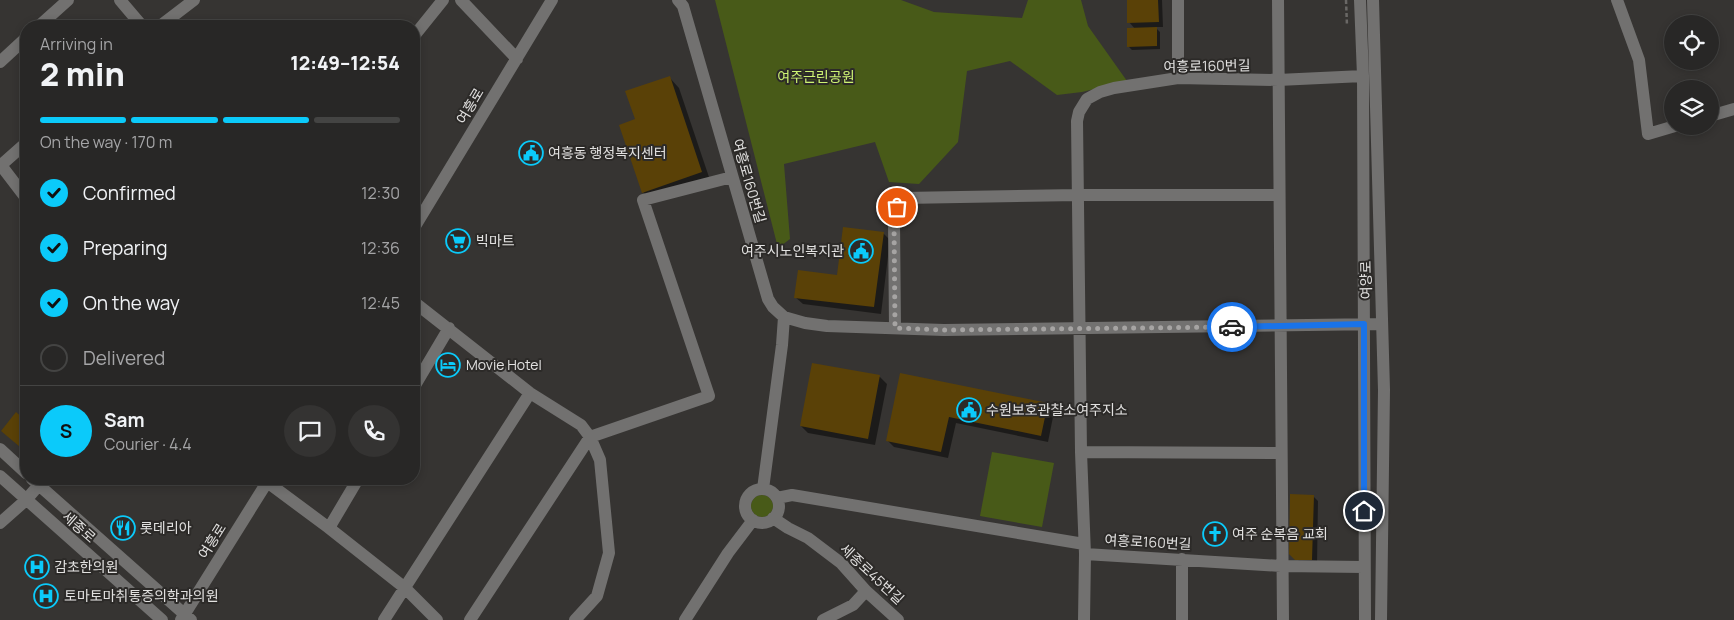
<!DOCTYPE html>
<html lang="en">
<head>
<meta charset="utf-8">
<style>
	:root { --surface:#282726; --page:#343332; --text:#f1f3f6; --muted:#a5a5a7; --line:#444443; --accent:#0bcafa }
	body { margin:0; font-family:Manrope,"Noto Sans KR",sans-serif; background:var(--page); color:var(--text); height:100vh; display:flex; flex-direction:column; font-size:19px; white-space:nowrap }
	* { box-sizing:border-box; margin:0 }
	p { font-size:16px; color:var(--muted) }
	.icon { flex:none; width:28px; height:28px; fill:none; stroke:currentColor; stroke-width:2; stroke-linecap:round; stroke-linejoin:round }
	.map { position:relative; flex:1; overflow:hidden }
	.panel { position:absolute; left:20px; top:20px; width:400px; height:465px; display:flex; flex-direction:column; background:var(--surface); border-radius:20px; box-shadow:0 2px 8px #0003,0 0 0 1px var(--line) }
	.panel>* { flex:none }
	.tools { position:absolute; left:1664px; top:15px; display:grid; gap:10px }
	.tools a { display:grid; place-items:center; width:55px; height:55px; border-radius:50%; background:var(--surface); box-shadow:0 2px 8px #0003,0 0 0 1px var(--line); font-size:25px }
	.pin { position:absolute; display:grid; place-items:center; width:42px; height:42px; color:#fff; margin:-21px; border:2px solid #fff; border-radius:50%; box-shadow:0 1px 5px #0007 }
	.courier { position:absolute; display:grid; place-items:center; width:50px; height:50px; margin:-25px; border:4px solid #1a73e8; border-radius:50%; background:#fff; color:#222; box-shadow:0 1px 6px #0007 }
	.overview em { font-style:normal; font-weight:800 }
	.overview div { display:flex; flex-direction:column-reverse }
	.overview { display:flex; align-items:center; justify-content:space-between; height:85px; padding:0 20px }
	h1 { font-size:32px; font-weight:800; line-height:38px }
	.bar { display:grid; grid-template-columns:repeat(4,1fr); gap:8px 5px; align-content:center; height:60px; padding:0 20px }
	.bar i { height:6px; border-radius:4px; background:var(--line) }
	.bar .active { background:var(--accent) }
	.bar p { grid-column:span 4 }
	.line { display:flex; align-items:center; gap:12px; padding:0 20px; border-top:1px solid var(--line) }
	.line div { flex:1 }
	.round { display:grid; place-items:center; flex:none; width:52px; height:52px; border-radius:26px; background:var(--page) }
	ol { padding:0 20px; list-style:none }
	li { display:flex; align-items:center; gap:15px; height:55px }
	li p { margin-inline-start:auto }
	li .icon { padding:5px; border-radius:50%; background:var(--accent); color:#111; stroke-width:4 }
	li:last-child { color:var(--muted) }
	li i { width:28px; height:28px; border:2px solid var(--line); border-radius:50% }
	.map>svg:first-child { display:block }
</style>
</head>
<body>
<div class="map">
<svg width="1734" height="620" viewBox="0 0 1734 620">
	<rect width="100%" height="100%" fill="#363432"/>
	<path fill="#485a18" d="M715,0h186l33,12 88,6 6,-18h53l7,26 39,55 -45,11 -25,3 -47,-34 -43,10 -9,71 -39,42 -30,-2 -14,-40 -91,22 6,75 -12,9z
		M992,452l62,11 -12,64 -62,-11z
		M751 506a11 11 0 1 1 22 0a11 11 0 1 1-22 0Z"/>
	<path fill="#0007" d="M1128,0h34l1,27h-8l5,5v17l-28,1 -3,-3 6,-18 -6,-7z
		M669,77l10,11 32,95 -57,19 -11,-10z
		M883,233l7,7 -9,74 -78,-10 -8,-7 43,-21z
		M813,364l67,13 7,7 -12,61 -67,-12 -7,-7z
		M901,374l146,30 7,8 -6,30 -92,-19 -8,35 -54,-11 -7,-7z
		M1313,496l5,5 -1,64 -15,-1 -11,-11z"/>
	<path fill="#5a4107" d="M1127,0h31l1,22 -32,1z
		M1157,27v19l-30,1v-19z
		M670,76l32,96 -60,21 -23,-68 16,-6 -10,-28z
		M843,227l41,5 -10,75 -80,-9 4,-28 39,5z
		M812,363l68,12 -12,64 -68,-13z
		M900,373l148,30 -7,33 -92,-19 -8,35 -55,-11z
		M16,412l10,9v31l-25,-21z
		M1290,494l24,1 -2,65h-17l-6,-6z"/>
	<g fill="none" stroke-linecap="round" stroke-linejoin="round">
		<path stroke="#6a6866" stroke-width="2.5" stroke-dasharray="4 2.5" stroke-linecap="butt" d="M1346,0l1,26"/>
		<path stroke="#727170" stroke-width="12" d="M120,0l22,26
			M461,0l56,59
			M678,0l5,6 85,293 5,8 11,10 21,6 22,3 117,4 438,-6
			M1178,0v78
			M1278,0l5,620
			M1360,0l3,76 2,544
			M1373,0l11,390 -3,230
			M1617,0l22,60 9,74 27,-8
			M39,26l29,-26
			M160,26l34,-26
			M414,36l29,-36
			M0,62l26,-24
			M1710,116l24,-7
			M0,164l26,34
			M0,166l26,-23
			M414,228l138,-228
			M414,302l116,91 51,32 9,12 10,23 9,93 -12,43 -22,24
			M895,328l-1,-107 3,-14 6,-9 175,-3h201
			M414,387l35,-59
			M0,449l26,24
			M1081,452l200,1
			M0,476l162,144
			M32,479l159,141
			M263,479l66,49 76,60 32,32
			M763,489l19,-144 2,-28
			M745 506a17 17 0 1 1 34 0a17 17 0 1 1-34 0Z
			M777,498l15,-3 292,49
			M773,518l15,10 20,10 33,25 25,28 32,29
			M0,523l26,-23 18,-21
			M329,528l29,-49
			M1085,554l196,12 83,1
			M181,620l88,-141
			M384,620l146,-227
			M470,620l120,-183 119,-41 -66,-196 89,-23
			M685,620l43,-67 25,-33
			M823,620l30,-15 13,-14
			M1084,620l1,-66 -4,-102 -4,-331 2,-9 8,-13 13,-7 14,-4 64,-10 100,2 85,-4
			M1182,620v-61"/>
	</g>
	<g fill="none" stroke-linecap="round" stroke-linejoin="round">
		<path stroke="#a6a4a3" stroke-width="5" stroke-dasharray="0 9" d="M897,207l-3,14 1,107 49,2 288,-3"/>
		<path stroke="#1a73e8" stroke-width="6" d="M1232,327l132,-3v187"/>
	</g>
	<defs>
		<g id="civic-ring" transform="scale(1.25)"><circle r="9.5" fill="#2c2a28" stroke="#0bcafa" stroke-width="1.5"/><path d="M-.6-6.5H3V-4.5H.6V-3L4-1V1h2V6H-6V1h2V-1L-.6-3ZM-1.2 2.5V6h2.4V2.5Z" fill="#0bcafa"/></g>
		<g id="supermarket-ring" transform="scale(1.25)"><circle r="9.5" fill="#2c2a28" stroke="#0bcafa" stroke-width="1.5"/><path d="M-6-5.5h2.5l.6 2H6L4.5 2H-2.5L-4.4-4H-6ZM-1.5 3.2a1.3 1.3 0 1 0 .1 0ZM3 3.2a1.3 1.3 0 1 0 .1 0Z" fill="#0bcafa"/></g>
		<g id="hotel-ring" transform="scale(1.25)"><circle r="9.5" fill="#2c2a28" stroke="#0bcafa" stroke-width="1.5"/><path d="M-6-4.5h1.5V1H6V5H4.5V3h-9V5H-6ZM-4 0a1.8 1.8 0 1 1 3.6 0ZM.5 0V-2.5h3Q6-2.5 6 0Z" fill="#0bcafa"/></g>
		<g id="restaurant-ring" transform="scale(1.25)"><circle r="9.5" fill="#2c2a28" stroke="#0bcafa" stroke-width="1.5"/><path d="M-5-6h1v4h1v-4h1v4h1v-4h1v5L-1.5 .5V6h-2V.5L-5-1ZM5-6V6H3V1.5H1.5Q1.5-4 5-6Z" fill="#0bcafa"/></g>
		<g id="church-ring" transform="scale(1.25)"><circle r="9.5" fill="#2c2a28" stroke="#0bcafa" stroke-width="1.5"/><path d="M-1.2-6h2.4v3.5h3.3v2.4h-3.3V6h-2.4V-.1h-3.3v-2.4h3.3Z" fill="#0bcafa"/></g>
		<g id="hospital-ring" transform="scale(1.25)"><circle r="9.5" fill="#2c2a28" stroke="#0bcafa" stroke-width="1.5"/><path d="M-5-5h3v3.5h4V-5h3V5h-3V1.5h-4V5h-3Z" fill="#0bcafa"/></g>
	</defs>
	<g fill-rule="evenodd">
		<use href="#civic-ring" x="531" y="153"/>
		<use href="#supermarket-ring" x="458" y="241"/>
		<use href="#civic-ring" x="861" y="251"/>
		<use href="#hotel-ring" x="448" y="365"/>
		<use href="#civic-ring" x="969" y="410"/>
		<use href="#restaurant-ring" x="123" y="528"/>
		<use href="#church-ring" x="1215" y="534"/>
		<use href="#hospital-ring" x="37" y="567"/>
		<use href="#hospital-ring" x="46" y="596"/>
	</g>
	<g text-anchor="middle" stroke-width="4" stroke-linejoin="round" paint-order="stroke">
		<g font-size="14" fill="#e2e1e0" stroke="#2c2a28">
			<text transform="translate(1207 66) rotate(-1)" y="5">여흥로160번길</text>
			<text transform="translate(470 106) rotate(-59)" y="5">여흥로</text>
			<text transform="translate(749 181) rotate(74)" y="5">여흥로160번길</text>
			<text transform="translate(1366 280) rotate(-91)" y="5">여양로</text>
			<text transform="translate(79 527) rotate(41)" y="5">세종로</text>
			<text transform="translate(212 541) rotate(-58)" y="5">여흥로</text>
			<text transform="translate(1148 542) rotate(3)" y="5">여흥로160번길</text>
			<text transform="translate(872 574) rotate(43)" y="5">세종로45번길</text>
		</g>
		<g font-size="14" fill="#cdf273" stroke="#2c2a28">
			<text x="816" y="82">여주근린공원</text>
		</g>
		<g font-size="14" fill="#e2e1e0" stroke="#2c2a28" text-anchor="start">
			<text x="548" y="158">여흥동 행정복지센터</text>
			<text x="476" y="246">빅마트</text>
			<text x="844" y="256" text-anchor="end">여주시노인복지관</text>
			<text x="466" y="370">Movie Hotel</text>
			<text x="986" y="415">수원보호관찰소여주지소</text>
			<text x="140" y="533">롯데리아</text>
			<text x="1232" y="539">여주 순복음 교회</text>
			<text x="54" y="572">감초한의원</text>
			<text x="64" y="601">토마토마취통증의학과의원</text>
		</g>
	</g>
</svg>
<div class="tools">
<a><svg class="icon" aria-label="locate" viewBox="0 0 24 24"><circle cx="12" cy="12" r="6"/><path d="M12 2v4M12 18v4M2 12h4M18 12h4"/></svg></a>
<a><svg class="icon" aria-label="layers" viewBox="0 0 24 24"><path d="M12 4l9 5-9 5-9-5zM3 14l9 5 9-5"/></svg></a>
</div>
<div class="pin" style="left:897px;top:207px;background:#ea580c"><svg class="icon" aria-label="bag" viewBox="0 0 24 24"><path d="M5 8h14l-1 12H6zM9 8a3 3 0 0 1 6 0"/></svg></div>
<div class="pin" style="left:1364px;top:511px;background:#1f2937"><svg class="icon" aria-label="home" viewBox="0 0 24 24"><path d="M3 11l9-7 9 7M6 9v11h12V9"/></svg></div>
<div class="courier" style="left:1232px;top:327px"><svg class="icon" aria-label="car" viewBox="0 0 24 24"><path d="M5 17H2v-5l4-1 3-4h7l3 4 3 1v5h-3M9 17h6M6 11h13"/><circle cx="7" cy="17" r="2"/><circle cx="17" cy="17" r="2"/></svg></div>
<section class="panel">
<div class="overview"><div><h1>2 min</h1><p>Arriving in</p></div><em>12:49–12:54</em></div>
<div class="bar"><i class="active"></i><i class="active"></i><i class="active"></i><i></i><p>On the way · 170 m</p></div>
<ol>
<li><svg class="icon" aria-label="check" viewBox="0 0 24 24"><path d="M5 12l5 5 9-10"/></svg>Confirmed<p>12:30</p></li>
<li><svg class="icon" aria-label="check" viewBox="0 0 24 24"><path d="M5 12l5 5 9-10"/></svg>Preparing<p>12:36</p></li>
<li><svg class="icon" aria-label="check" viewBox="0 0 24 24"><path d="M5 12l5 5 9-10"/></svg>On the way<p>12:45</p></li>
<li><i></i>Delivered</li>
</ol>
<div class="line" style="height:90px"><b class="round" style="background:var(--accent);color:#111">S</b><div><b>Sam</b><p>Courier · 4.4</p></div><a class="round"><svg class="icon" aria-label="chat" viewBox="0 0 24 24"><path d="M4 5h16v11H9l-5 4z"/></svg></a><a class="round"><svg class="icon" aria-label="phone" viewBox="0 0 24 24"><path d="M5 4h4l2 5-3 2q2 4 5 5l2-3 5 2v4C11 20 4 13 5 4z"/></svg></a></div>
</section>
</div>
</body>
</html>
